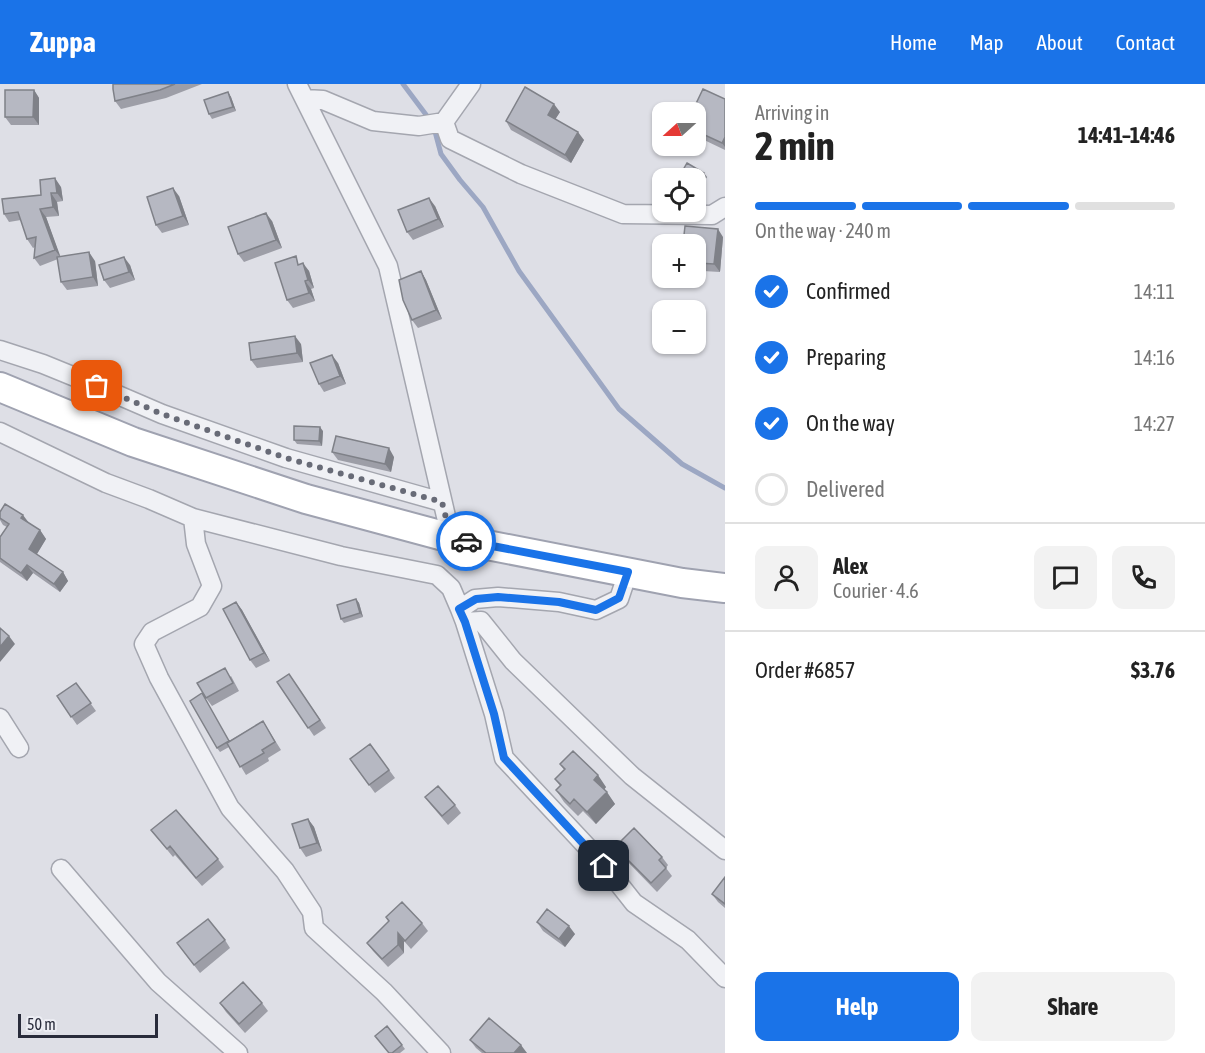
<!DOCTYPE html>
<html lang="en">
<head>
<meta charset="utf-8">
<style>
	:root { --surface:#fff; --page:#f2f2f2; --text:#222; --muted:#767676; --line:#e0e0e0; --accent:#1a73e8 }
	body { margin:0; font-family:"Asap Condensed",sans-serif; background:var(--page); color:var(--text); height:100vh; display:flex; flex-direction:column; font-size:22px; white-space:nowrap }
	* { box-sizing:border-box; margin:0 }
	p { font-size:20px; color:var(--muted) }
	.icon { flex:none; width:33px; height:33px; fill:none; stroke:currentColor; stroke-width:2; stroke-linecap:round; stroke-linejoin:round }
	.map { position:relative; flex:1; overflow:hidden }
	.panel { display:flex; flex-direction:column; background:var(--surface); width:480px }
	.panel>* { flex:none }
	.needle { width:39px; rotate:249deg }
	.fabs { position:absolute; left:652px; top:18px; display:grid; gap:12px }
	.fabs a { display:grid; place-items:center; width:54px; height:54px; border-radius:12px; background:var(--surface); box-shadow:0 2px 4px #0004; font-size:30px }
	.scale { position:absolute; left:18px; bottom:15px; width:140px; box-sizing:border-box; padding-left:6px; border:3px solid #292c3b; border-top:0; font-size:16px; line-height:21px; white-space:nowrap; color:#292c3b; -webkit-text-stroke:4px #edeef4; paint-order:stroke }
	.pin { position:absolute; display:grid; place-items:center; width:51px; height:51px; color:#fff; margin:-26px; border-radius:12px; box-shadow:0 3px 9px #0006 }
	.courier { position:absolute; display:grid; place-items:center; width:60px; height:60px; margin:-30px; border:4px solid #1a73e8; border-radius:50%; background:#fff; color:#222; box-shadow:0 2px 8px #0007 }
	.headline em { font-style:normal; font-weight:700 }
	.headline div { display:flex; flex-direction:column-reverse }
	.headline { display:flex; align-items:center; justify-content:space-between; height:102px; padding:0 30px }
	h1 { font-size:39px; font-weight:700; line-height:45px }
	.bar { display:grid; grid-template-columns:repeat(4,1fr); gap:9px 6px; align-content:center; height:72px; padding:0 30px }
	.bar i { height:8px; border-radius:4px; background:var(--line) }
	.bar .selected { background:var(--accent) }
	.bar p { grid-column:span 4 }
	.line { display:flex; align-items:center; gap:15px; padding:0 30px; border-top:2px solid var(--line) }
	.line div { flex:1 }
	.round { display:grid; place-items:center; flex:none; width:63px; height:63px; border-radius:12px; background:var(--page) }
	ol { padding:0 30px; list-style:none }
	li { display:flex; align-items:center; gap:18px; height:66px }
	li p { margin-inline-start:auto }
	li .icon { padding:6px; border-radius:50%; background:var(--accent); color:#fff; stroke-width:4 }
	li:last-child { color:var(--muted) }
	li i { width:33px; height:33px; border:3px solid var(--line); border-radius:50% }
	.action { display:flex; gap:12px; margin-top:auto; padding:12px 30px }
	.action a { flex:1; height:69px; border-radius:12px; background:var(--accent); color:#fff; font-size:24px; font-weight:700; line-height:69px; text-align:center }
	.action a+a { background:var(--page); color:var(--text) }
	header { display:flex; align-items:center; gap:36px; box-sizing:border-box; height:84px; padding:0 30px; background:var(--accent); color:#fff }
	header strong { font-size:28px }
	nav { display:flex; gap:33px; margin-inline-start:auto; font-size:21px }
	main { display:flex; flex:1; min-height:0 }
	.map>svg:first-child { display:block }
</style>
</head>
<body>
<header>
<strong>Zuppa</strong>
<nav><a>Home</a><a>Map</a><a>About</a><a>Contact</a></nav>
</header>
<main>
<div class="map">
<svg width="725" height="969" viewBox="0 0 725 969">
	<rect width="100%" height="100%" fill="#dedfe6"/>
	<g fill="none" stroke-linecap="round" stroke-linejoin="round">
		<path stroke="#9ca7c3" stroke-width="5" d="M403,0l30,40 8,30 19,26 23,27 36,64 100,138 63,55 43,24"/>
		<g stroke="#a4a6af" stroke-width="21">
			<path id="minor" d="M297,0l91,182 63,272
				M305,15l18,1 50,21 46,5 25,-4 27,-38
				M444,38l6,17 71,35 102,40 89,1 13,-8
				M0,266l43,14 54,22 65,28 124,44 156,44
				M0,348l106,51 43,16 44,19 148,38 96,19 14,13 9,21
				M193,434l3,26 16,42 -12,21 -48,25 -8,12 15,34 71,130 55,63 27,41 2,16 70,64 57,61
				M628,488l-9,27 -23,11 -37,-8 -61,-5 -23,2 -15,10 5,13 29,92 10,44 100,107 30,38 54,37 37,38
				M465,538l16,-1 32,40 119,115 93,74
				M0,634l19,30
				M61,785l97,113 80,71"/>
		</g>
		<g stroke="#9fa2b0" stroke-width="32">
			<path id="primary" d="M0,303l133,55 173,57 145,39 231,45 43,5"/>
		</g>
		<use href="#minor" stroke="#f0f1f5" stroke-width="18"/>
		<use href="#primary" stroke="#fff" stroke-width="28"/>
	</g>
	<path fill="#9d9ea7" d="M113,0h89l-36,14 -45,11 -6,-8z
		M34,6l5,8v27h-28l-6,-8z
		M228,8l3,5 5,14 -24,8 -3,-5z
		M725,15v51l-25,-12 -4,-5v-7l1,-3 -1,-2v-9z
		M560,28l-5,7 29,21 -13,23 -60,-33 -5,-9z
		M61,103l2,14 -6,1 2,14 -13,1 14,40 35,4 3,25 -31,4 -6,-8 -3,-23 -18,7 -6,-8 1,-11 -2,1 -6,-9 -6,-19 -12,2 -5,-8 37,-19z
		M179,112l10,29 -27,8 -6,-8z
		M435,122l9,21 -31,13 -6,-8z
		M272,137l10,27 -38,14 -6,-8z
		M723,153l-3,35 -17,-1 -5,-8 1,-7h-3v-12z
		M301,180l8,7 5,17 -3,1 4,12 -22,7 -6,-8z
		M130,181l5,15 -25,8 -6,-8z
		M421,187l5,9 16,39 -24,9 -6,-8z
		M301,260l2,18 -46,6 -6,-8z
		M338,279l8,21 -22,8 -5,-8z
		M323,347l-1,15 -25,-2 -3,-4z
		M332,368l62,5 -3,15 -53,-12z
		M0,428l29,11 11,7 6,9 -9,15 26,18 5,9 -8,11 -27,-19 -6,8 -27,-19v-25l7,-10 -4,-2 -3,-5z
		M356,515l3,4 4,14 -19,6 -3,-4z
		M236,518l6,8 28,51 -14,7 -6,-8z
		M289,590l37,54 -12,8 -37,-54z
		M231,592l8,15 -27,15 -6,-8z
		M76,599l20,28 -19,14 -20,-29z
		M263,637l18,29 -13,8 1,3 -23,14 -17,-28 -9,5 -3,-4z
		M370,660l25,34 -20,15 -25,-34z
		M560,680l46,23 -2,3 11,14 -19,20 -13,-13 -5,5 -14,-14 -8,-12 4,-4 -5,-7 9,-9z
		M425,713l30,8 6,8 -13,12 -17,-20z
		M308,735l6,8 8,24 -16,6 -6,-9z
		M151,746l67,29 6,8 -22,19 -27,-31 -2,2z
		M615,763l47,10 6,8 -2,3 6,8 -15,16 -36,-37z
		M725,793v31l-7,-6 -6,-8z
		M537,838l38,12 -10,13 -22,-16z
		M422,839l6,8 -17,18 -7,-8v12l-16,14 -15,-16 -6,-8z
		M225,856l5,8 -30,25 -23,-30z
		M220,919h42l6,8 -23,22 -19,-21z
		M470,956l57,13h-45l-6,-5z
		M402,961l3,4 -5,4h-11z"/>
	<path fill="#7f8188" d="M34,6l5,8v27l-6,-8z
		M228,8l3,5 5,14 -3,-4z
		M554,20l6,8 -7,11 -5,-8z
		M578,48l6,8 -13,23 -6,-8z
		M725,53v10l-3,-4z
		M704,89l3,4 -8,14 -3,-5z
		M55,94l6,9 2,14 -6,-8z
		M173,104l6,8 10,29 -6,-9z
		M51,109l6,9 2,14 -6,-9z
		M429,114l6,8 9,21 -6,-8z
		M40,125l6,8 15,41 -6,-8z
		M266,129l6,8 10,27 -6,-8z
		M718,145l5,8 -3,35 -6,-8z
		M89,168l6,9 3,25 -5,-9z
		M124,173l6,8 5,15 -6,-8z
		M303,179l6,8 5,17 -6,-8z
		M421,187l5,9 16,39 -6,-9z
		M305,197l6,8 4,12 -6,-8z
		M295,252l6,8 2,18 -6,-9z
		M332,271l6,8 8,21 -6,-8z
		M320,343l3,4 -1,15 -3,-5z
		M389,364l5,9 -3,15 -6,-8z
		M23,431l6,8 -3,4 -5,-9z
		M40,446l6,9 -11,18 -6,-8z
		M27,481l6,8 -6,8 -6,-8z
		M63,488l5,9 -8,11 -6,-8z
		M356,515l3,4 4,14 -3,-4z
		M236,518l6,8 28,51 -6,-8z
		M9,552l6,8 -15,18v-15z
		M598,691l8,12 -4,5 -8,-12z
		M607,708l8,12 -19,20 -9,-12z
		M308,735l6,8 8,24 -5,-8z
		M569,842l6,8 -10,13 -6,-8z
		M398,849l6,8v12l-6,-8z
		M521,961l6,8h-13z"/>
	<path fill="#b6b8c2" stroke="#7f8188" stroke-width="1.5" d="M113,0h62l-15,6 -45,11 -2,-12z
		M525,3l29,17 -6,11 30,17 -13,23 -59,-34z
		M703,5l22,10v38l-3,6 -26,-12v-5l3,-8 -3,-1v-5h-4z
		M5,6h29l-1,27h-28z
		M228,8l5,15 -24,7 -5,-14z
		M687,79l17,10 -8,13v-8h-15l-2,-1z
		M55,94l2,15h-6l2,14 -13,2 15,41 -21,8 2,-21 -9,2 -9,-27 -14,2 -2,-15 39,-4 -1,-15z
		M173,104l10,28 -27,9 -9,-28z
		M429,114l9,21 -31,13 -9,-22z
		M266,129l10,27 -38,14 -10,-27z
		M685,142l33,3 -4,35 -16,-1 1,-14 -3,-1v-4h-13z
		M89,168l4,25 -32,5 -4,-25z
		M296,172l2,9 5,-2 5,17 -3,1 4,12 -22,7 -12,-37z
		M124,173l5,15 -25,8 -5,-15z
		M421,187l15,39 -24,10 -9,-20 -4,-20z
		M295,252l2,17 -46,7 -2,-17z
		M332,271l8,21 -21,8 -9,-21z
		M294,342l26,1 -1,14 -25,-1z
		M336,352l53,12 -4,16 -53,-12z
		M5,420l18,11 -2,3 19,12 -11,19 34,23 -9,12 -27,-19 -6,8 -21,-15v-21l9,-13 -9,-6v-6z
		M356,515l4,14 -19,6 -4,-14z
		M236,518l28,51 -14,7 -27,-51z
		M0,544l9,8 -9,11z
		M225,584l8,15 -27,15 -9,-15z
		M289,590l31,46 -12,8 -31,-46z
		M76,599l15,20 -20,14 -14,-21z
		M202,609l27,48 -12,7 -27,-47z
		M263,637l12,21 -13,8 2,3 -24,14 -13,-24z
		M370,660l19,26 -20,15 -19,-26z
		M573,667l25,24 -4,5 13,12 -20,20 -13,-13 -4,5 -14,-14 5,-5 -6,-6 10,-10 -5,-5z
		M438,702l17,19 -13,11 -17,-19z
		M176,726l42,49 -22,19 -26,-32 -3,3 -16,-19z
		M308,735l9,24 -17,5 -8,-24z
		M634,744l28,29 -3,3 7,8 -15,15 -36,-36z
		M725,793v27l-13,-10z
		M402,818l20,21 -17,18 -7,-8v12l-16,14 -15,-16 22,-22 -3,-4z
		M547,825l22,17 -10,13 -22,-17z
		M208,835l17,21 -31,25 -17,-22z
		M243,898l19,21 -23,21 -19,-21z
		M489,934l32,27 -7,8h-28l-16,-13z
		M387,942l15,19 -10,8h-3l-14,-17z"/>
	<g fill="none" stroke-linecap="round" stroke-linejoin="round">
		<path stroke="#686b77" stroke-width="6" stroke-dasharray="0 10.8" d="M97,302l65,28 124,44 156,44 9,36 15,3"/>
		<path stroke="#1a73e8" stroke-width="8" d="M466,457l162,31 -9,26 -23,12 -37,-8 -61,-5 -22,2 -17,10 6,13 29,92 10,44 100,108"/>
	</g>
</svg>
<div class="fabs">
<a><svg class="needle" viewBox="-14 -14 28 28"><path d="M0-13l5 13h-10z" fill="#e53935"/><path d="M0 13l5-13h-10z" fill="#767676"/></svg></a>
<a><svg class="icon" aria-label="locate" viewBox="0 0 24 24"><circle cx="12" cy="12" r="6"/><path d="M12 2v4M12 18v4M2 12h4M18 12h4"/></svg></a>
<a>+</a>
<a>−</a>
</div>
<div class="scale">50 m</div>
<div class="pin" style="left:97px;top:302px;background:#ea580c"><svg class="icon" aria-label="bag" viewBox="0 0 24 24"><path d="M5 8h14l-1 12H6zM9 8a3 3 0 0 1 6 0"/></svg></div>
<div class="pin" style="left:604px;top:782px;background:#1f2937"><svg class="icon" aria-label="home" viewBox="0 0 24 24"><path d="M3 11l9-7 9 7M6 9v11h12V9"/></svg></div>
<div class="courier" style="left:466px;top:457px"><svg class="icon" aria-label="car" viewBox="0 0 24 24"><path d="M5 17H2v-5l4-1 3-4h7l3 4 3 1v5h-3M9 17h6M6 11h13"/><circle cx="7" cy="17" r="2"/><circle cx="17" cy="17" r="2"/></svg></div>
</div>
<section class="panel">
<div class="headline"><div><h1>2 min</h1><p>Arriving in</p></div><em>14:41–14:46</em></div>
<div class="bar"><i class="selected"></i><i class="selected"></i><i class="selected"></i><i></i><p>On the way · 240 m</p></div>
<ol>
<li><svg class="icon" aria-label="check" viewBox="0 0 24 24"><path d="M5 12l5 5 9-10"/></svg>Confirmed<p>14:11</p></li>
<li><svg class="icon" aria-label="check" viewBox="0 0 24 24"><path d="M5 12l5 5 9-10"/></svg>Preparing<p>14:16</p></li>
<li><svg class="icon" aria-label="check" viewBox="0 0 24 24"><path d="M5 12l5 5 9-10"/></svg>On the way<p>14:27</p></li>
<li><i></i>Delivered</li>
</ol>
<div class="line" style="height:108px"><a class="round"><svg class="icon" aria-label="person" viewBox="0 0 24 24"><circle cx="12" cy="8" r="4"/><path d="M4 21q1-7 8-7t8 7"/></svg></a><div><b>Alex</b><p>Courier · 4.6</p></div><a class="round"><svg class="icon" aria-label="chat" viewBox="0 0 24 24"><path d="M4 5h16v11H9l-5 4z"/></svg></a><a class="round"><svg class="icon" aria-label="phone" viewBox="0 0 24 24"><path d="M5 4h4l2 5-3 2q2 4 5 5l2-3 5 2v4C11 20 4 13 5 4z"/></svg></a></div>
<div class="line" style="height:78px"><div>Order #6857</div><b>$3.76</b></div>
<div class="action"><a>Help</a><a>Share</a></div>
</section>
</main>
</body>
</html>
